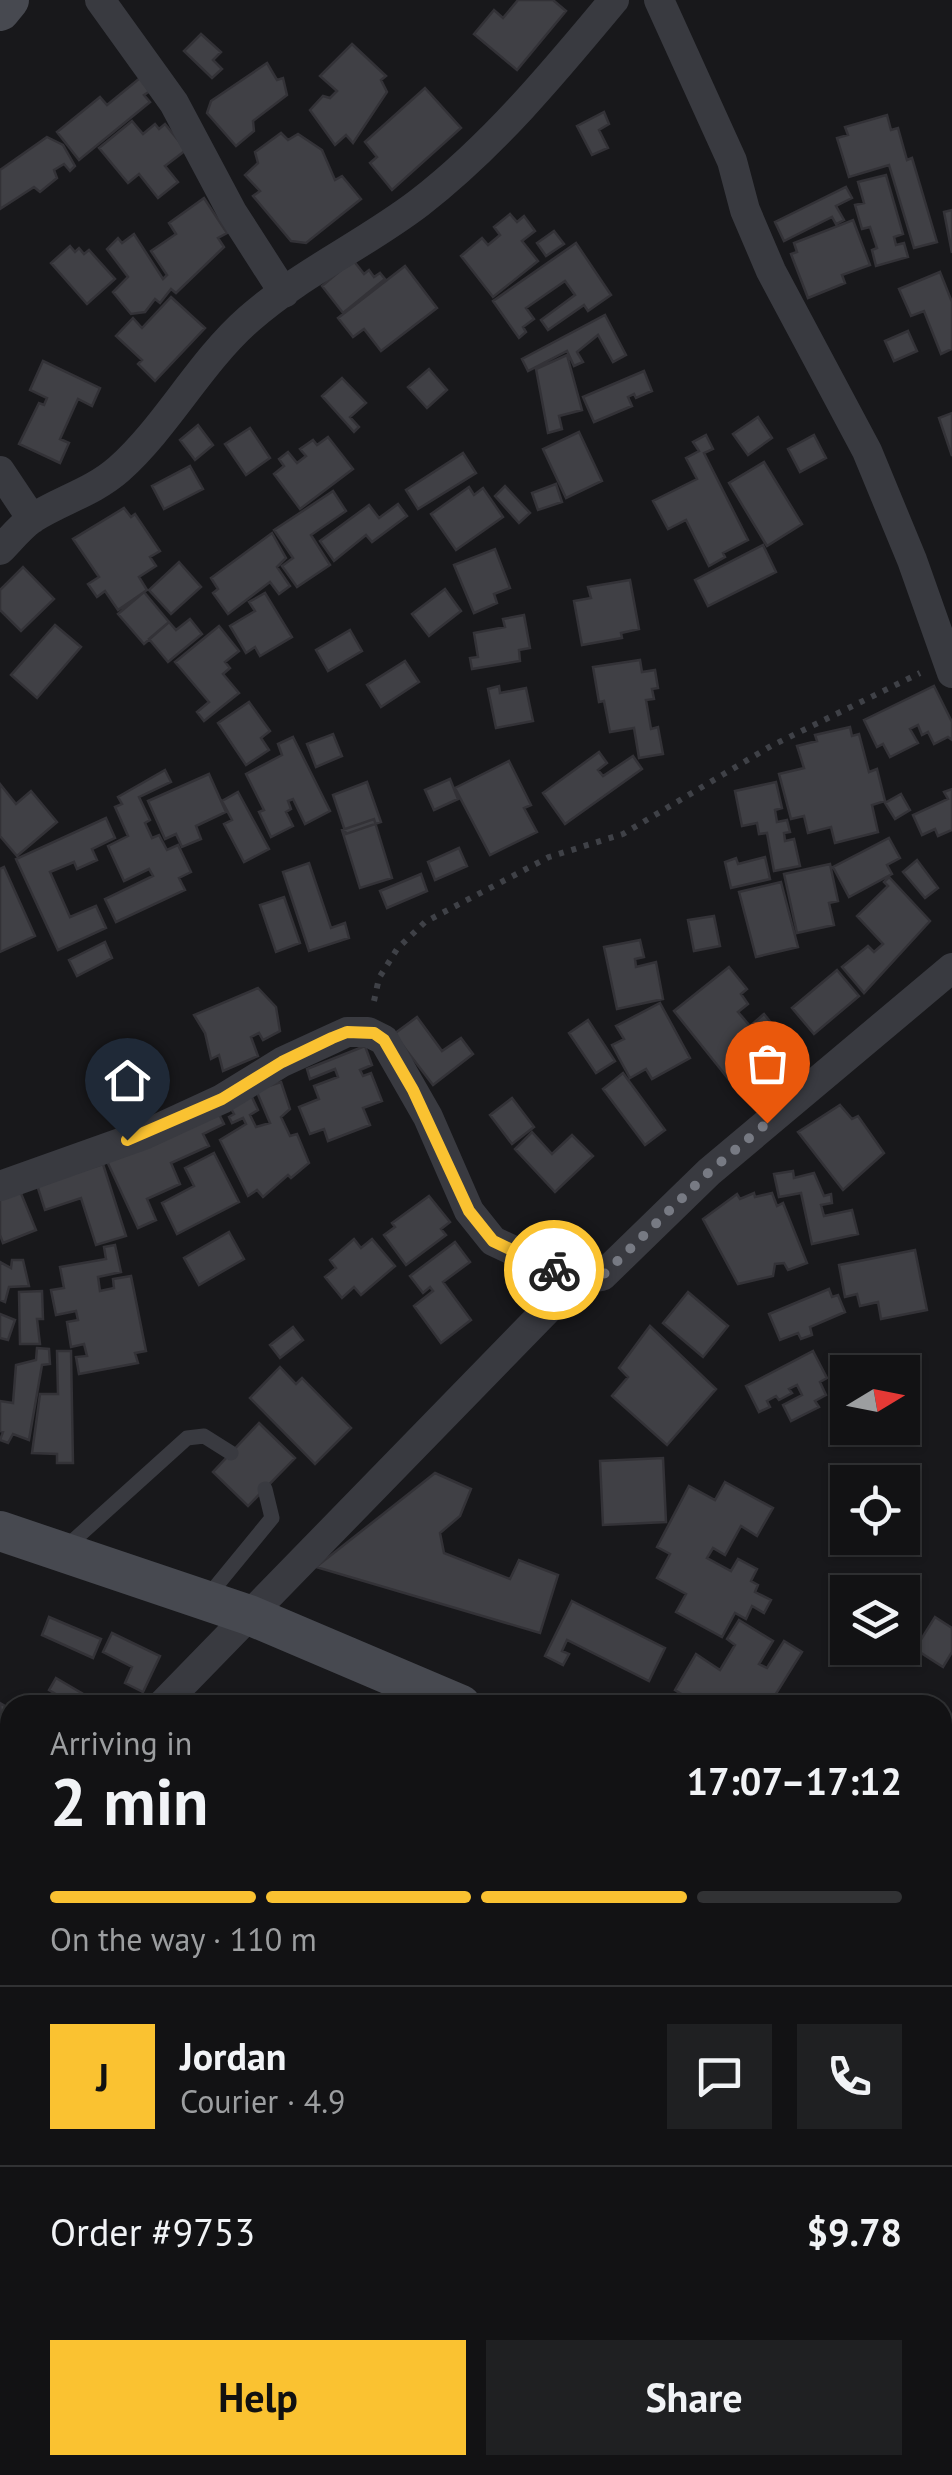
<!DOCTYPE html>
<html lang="en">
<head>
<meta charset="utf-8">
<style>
	:root { --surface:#121214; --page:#1f2022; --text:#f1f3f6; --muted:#9c9ea0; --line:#313234; --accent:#fac231 }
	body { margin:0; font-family:"PT Sans",sans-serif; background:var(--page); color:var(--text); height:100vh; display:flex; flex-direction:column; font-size:38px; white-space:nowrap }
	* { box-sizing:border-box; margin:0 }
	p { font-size:32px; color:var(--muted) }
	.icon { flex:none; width:55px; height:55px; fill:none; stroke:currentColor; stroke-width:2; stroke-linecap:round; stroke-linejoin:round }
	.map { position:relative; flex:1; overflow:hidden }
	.details { position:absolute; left:0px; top:1695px; width:952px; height:780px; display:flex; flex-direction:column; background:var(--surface); border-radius:30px 30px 0 0; box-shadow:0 2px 8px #0004,0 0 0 2px var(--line) }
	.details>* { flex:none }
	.needle { width:65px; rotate:80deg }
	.controls { position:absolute; left:830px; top:1355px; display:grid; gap:20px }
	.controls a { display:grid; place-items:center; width:90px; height:90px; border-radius:0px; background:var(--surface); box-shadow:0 2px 8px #0004,0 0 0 2px var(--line); font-size:50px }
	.pin { position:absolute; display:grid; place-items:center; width:85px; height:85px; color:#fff; margin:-102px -42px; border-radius:50% 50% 50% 0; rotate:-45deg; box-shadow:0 0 10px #0007 }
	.pin .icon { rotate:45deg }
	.courier { position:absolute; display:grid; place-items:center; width:100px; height:100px; margin:-50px; border:8px solid #fac231; border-radius:50%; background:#fff; color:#222; box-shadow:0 2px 12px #0007 }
	.head em { font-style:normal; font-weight:700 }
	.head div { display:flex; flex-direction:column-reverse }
	.head { display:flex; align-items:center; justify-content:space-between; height:170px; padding:0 50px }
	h1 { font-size:65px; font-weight:700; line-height:75px }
	.bar { display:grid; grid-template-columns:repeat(4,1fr); gap:15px 10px; align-content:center; height:120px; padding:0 50px }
	.bar i { height:12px; border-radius:8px; background:var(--line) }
	.bar .on { background:var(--accent) }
	.bar p { grid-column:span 4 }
	.line { display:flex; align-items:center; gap:25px; padding:0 50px; border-top:2px solid var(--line) }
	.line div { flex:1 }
	.round { display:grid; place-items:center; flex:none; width:105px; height:105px; border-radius:0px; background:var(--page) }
	.button { display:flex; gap:20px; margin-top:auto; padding:20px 50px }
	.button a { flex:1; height:115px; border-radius:0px; background:var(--accent); color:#111; font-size:40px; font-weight:700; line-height:115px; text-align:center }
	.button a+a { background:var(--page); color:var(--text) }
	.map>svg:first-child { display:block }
</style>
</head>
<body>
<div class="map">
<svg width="952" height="2475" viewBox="0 0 952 2475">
	<rect width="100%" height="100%" fill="#18181b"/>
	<path fill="#404045" stroke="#333237" stroke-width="2.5" d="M518,0h35l13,11 -49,59 -43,-36 20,-24 9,8z
		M201,34l20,18 -8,8 9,9 -10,9 -28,-27z
		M352,44l34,32 -5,4 6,12 -34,51 -7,-8 -11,10 -25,-35 13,-14 7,2 7,-7 -17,-15z
		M267,63l10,17 6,-2 4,17 -34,26 1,10 -18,15 -29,-33 4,-12z
		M140,78l10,13 -6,4 6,7 -71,58 -22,-28 43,-35 7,8z
		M425,88l36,40 -69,62 -22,-27 7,-6 -12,-15z
		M604,112l5,12 -10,6 9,18 -16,7 -15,-29z
		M887,115l4,15 7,-2 9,32 5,-2 25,84 -23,6 -25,-83 -40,12 -12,-39 11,-3 -3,-8z
		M132,121l11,13 12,-10 4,5 6,-5 21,26 -21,16 13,16 -20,16 -19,-24 -11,9 -29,-35z
		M281,133l7,7 10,-6 24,16 13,30 7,-4 19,23 -55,44 -15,-2 -38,-45 7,-5 -15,-16 13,-12 -3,-11z
		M47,137l16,8 12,21 -5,5 -6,-7 -10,6 3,8 -17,14 -6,-5 -34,22v-39z
		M886,175l17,59 -9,3 2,8 8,-2 4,14 -32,9 -4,-16 5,-2 -7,-21 -8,2 -7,-24 9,-2 -6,-21z
		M846,187l6,11 -16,8 8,14 -8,4 -4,-7 -48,24 -9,-19z
		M204,198l23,35 -9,5 6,9 -48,46 -5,-4 -11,14 -5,-4 -10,13 -14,2 -18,-22 15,-15 -21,-28 11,-11 4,5 12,-9 29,45 4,-4 -16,-24 25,-17 -7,-11z
		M952,210v43l-8,-41z
		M510,214l7,8 7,-6 11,15 -13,10 16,20 -45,36 -32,-41 21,-18 6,7 12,-10 -6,-8z
		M853,220l17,45 -28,10 3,8 -37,15 -17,-44 6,-2 -3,-9z
		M554,231l10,13 -18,12 -9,-13z
		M576,243l35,52 -23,16 -4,-6 -36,25 -7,-10 34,-25 -10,-14 -39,27 8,11 -11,8 3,5 -7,6 -26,-37z
		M70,246l5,6 4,-4 5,6 5,-4 26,29 -28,25 -36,-41z
		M353,260l11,14 5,-4 5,7 6,-4 5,6 -42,34 -21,-27z
		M405,266l32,42 -56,43 -17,-22 -11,8 -15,-19z
		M940,272l12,30v47l-11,5 -17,-43 -13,5 -12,-27z
		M171,297l34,31 -50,53 -17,-17 4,-4 -26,-24 17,-18 9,10z
		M605,315l21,40 -13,7 -15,-27 -21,17 6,10 -9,4 -7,-15 -39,20 -6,-12z
		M908,331l9,20 -23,10 -9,-20z
		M567,355l15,55 -23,6 3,13 -14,4 -12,-64z
		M43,361l57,27 -8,18 -14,-7 -18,40 9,4 -9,20 -41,-19 20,-41 5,2 3,-7 -17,-8z
		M429,369l18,21 -20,18 -19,-21z
		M644,371l8,20 -16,7 -2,-4 -6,3 4,9 -38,16 -11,-25z
		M342,378l24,25 -16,14 9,10 -5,5 -32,-36z
		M952,413v43l-13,-38z
		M758,417l14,21 -24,17 -15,-21z
		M198,425l15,20 -18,15 -15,-20z
		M250,428l20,30 -24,17 -21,-31z
		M579,432l23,49 -36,17 -23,-49z
		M706,435l7,14 -9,4 44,87 -25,13 2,4 -16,9 -23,-46 -18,9 -15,-28 44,-22 -11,-21 13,-7 -6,-9z
		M814,435l12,23 -26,14 -12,-23z
		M328,437l25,32 -53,40 -26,-35 10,-8 -5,-7 9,-7 9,11 9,-7 -6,-7 13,-9 4,5z
		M463,453l13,20 -58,36 -12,-19z
		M764,462l38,62 -35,22 -38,-63z
		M190,466l13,23 -39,20 -12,-23z
		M556,484l6,18 -24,8 -6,-17z
		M505,486l25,27 -11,10 -24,-27z
		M469,487l5,8 9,-7 20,29 -47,33 -25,-36z
		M333,491l13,20 -35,24 19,30 -33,22 -15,-21 11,-8 -19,-28z
		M398,504l9,12 -35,26 -6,-7 -32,26 -14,-20 49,-36 10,13z
		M124,508l7,9 4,-3 25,37 -10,6 6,9 -17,11 8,13 -29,20 -13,-19 -8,6 -9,-13 11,-7 -26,-38z
		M272,533l14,25 -9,9 13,19 -11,8 -9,-12 -42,32 -15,-21 5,-4 -7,-11z
		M763,545l13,27 -68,34 -13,-26z
		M495,549l15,39 -16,6 3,9 -23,10 -20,-48z
		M179,562l22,25 -30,27 -22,-24z
		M23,567l31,32 -33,32 -21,-21v-20z
		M630,580l9,49 -18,4 1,5 -40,7 -8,-44 17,-3 -3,-11z
		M445,589l16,22 -32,25 -17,-22z
		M144,592l25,30 -25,22 -26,-30z
		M265,593l27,44 -32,19 -5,-9 -9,6 -16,-27 25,-15 -6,-9z
		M524,615l6,33 -11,2 1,11 -48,8 -2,-11 8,-1 -4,-24 31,-6 -2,-8z
		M190,619l12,15 -34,28 -19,-23 20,-17 7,8z
		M55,625l26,22 -44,51 -26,-23z
		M219,626l20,25 -14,11 5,6 -7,6 16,19 -35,28 -7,-9 12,-10 -34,-40z
		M350,630l12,21 -34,20 -12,-21z
		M640,660l2,12 13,-2 3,18 -6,1 2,10 -8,1 5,29 7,-2 5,27 -24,4 -5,-30 -24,4 -6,-31 -5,1 -6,-35z
		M405,661l14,21 -38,25 -14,-22z
		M499,686l1,7 26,-5 7,33 -37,7 -8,-39z
		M934,686l18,36v18l-4,-3 -14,7 -6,-12 -6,3 -4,-10 -8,4 8,14 -28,14 -7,-13 -6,3 -13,-27z
		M249,702l21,29 -9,7 8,12 -23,15 -28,-42z
		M850,727l2,9 7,-2 10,38 8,-3 8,32 -13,4 6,27 -43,11 -4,-16 -23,6 -4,-17 -13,3 -12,-45 25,-6 -7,-22 20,-5 -2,-6z
		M333,734l9,22 -26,11 -9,-23z
		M293,737l37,74 -25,13 -12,-25 -5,2 3,8 -5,3 7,14 -22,11 -12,-25 5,-2 -18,-36 36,-19 -4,-11z
		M599,752l8,11 -9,7 5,6 30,-20 9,13 -77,55 -22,-31z
		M509,761l22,44 -7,3 13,24 -47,23 -35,-67z
		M165,770l6,12 -32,15 11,23 -5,3 7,15 7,-3 8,15 11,-5 13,27 -12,6 6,12 -69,32 -11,-23 48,-23 -4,-7 -25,12 -16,-35 20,-10 -13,-29 7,-3 -4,-7z
		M209,774l17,38 -30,14 5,13 -19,8 -6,-13 -11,5 -17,-38z
		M450,779l8,20 -24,11 -9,-20z
		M367,782l14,40 -35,12 -13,-39z
		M776,782l6,26 -7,2 2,12 10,-2 3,12 -6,1 1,8 9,-2 6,27 -26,5 -7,-38 -8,1 -2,-11 -15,3 -7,-35z
		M0,784l16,20 15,-13 26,31 -40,34 -17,-20z
		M952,789v41l-14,6 -3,-7 -13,6 -9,-20 35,-16 -4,-7z
		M238,792l31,57 -25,13 -20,-38 8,-4 -10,-19z
		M901,794l9,16 -15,9 -10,-16z
		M106,818l9,20 -23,11 5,11 -20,9 -3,-7 -24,10 20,45 26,-11 10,22 -48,22 -42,-91z
		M374,819l18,59 -32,10 -18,-58z
		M889,838l11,20 -13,7 5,9 -43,23 -16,-30z
		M459,848l8,18 -32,14 -7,-18z
		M765,857l5,22 -39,9 -6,-26 11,-4 2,6z
		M917,860l21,28 -13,10 -22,-26z
		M309,863l22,65 14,-5 4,15 -40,13 -26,-79z
		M830,864l8,37 -9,2 5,22 -37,8 -13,-59z
		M4,867l31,69 -35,16v-83z
		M421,874l6,17 -40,17 -7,-17z
		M889,877l41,44 -66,72 -22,-26 26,-21 6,6 9,-8 -26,-28 31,-30 -4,-4z
		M781,882l17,65 -42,10 -17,-65z
		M284,897l16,46 -24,9 -16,-47z
		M714,916l6,30 -26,5 -6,-31z
		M640,940l4,17 -9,2 1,8 20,-5 7,37 -46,10 -13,-62z
		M105,942l7,16 -35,18 -8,-16z
		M729,967l18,22 -6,5 7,10 -10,8 12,14 14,-12 25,31 -46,38 -2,-3 -7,6 -60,-75z
		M837,970l22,26 -45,38 -22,-26z
		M258,988l18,19 4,24 -17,9 -4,-7 -8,4 7,19 -35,15 -4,-16 -8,4 -6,-26 -11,-18z
		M660,1003l30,55 -38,21 -6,-10 -16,9 -18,-33 12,-6 -8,-13z
		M417,1017l25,34 19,-13 12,16 -40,31 -39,-51z
		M588,1020l27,41 -19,12 -27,-40z
		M365,1046l7,19 -12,5 3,6 8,-3 11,28 -19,7 7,17 -42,16 -4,-12 -14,5 -11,-27 20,-8 -5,-13 24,-9 -3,-8 -25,10 -3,-10z
		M623,1073l42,57 -20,15 -42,-56z
		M281,1082l9,27 -9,8 9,19 7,-2 12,29 -18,15 -3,-3 -25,22 -6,-7 -9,6 -28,-56 26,-16 -3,-6 -11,5 -3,-6 5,-3 -5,-9 22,-10 7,15 -8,5 6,12 14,-4 -14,-33z
		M512,1098l22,29 -22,17 -22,-29z
		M840,1105l12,14 6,-3 26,37 -41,37 -45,-58z
		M217,1110l7,14 -21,10 6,12 -38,17 9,21 -33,15 9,21 -18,8 -33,-71z
		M532,1132l20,22 20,-19 21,21 -38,36 -40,-43z
		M214,1153l25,49 -62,32 -15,-31 32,-17 -9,-18z
		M103,1164l23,72 -30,9 -15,-47 -36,12 -8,-25z
		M793,1171l1,7 20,-5 10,23 7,-2 1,9 -11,2 3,11 28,-6 6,24 -46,10 -11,-51 -22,4 -5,-23z
		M18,1186l18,44 -33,13 -3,-8v-41z
		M754,1193l1,4 17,-4 5,13 6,-3 24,60 -19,7 -4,-7 -9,1 -2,12 -35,8 -35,-65 34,-25 3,5z
		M429,1196l21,26 -9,7 5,6 -40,30 -22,-30 11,-8 -3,-4z
		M229,1232l15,27 -45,26 -15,-27z
		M354,1239l7,9 11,-9 23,27 -34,29 -7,-8 -12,11 -17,-21 11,-9 -6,-8z
		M455,1242l15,20 -27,20 28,38 -30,23 -27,-37 19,-15 -3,-4 -7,6 -13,-17z
		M115,1245l6,27 -23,5 2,14 14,-3 -1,-9 18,-3 15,75 -11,2 3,10 -59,11 -3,-17 11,-1 -3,-12 -13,3 -4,-25 11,-2 -2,-9 -20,4 -5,-25 13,-2 -4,-21 46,-8 -2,-12z
		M915,1250l12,60 -46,9 -3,-17 -18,4 -3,-12 -12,3 -6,-32z
		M12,1260h11l6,26 -20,1 -4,15 -5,-2v-38l11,6z
		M829,1289l3,8 6,-2 7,17 -35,15 2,8 -11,4 -3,-6 -18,7 -11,-26z
		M42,1291l1,28h-6l3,25h-20l-1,-52z
		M688,1292l40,34 -25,31 -40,-34z
		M0,1314l15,6 -7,20 -8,-2z
		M650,1326l66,63 -49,56 -55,-49 16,-19 -9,-9z
		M293,1327l10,13 -23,18 -10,-13z
		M37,1348l12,1 1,15 -8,1 -13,75 -16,-6 -5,9 -8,-3 3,-8 -3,-1v-30l13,2 3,-38 20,-5z
		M57,1351h14l2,112h-16v-9l-25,-1 8,-59h18z
		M813,1351l14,27 -7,4 6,13 -11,6 4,6 -28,14 -8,-16 19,-10 -5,-10 -8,4 3,4 -13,7 -3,-4 -9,5 3,6 -11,5 -13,-26z
		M280,1367l16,17 6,-6 49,50 -36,36 -65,-66z
		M259,1423l36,35 -47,48 -35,-34z
		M663,1458l3,64 -63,3 -3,-64z
		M435,1473l36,16 -11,27 -20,17 4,20 66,26 9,-19 39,15 -18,58 -224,-66z
		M725,1482l48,26 -16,28 -16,-10 -16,29 -12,-7 -6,10 24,13 7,-12 19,10 -6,12 7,4 -3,7 16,8 -7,13 -12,-7 -6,13 -11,-6 -13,24 -46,-25 10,-18 -29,-16 13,-24 -13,-7 32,-61 26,14z
		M572,1601l93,47 -16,33 -82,-41 -5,11 7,3 -6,11 -18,-9z
		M49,1617l52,22 -8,19 -51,-23z
		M935,1617l17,11v24l-9,15 -28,-18z
		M739,1620l34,21 -14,23 8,4 17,-27 18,11 -33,53h-70l-24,-15 21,-36 24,16 15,-25 -8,-6z
		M112,1633l48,23 -17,36 -18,-9 7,-16 -29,-15z
		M56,1678l34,20 -4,7h-26l4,-6 -15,-9z
		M0,1703l10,6v13l-8,13z
		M10,1750v47l-10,13v-56l2,-2 4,3z
		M942,2009l10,2v127l-10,-2z
		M942,2200l10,41v55l-10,2z
		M10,2306v58l-4,4 -6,-5v-46z
		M93,2465l-11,10h-21l-7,-9z
		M353,2465l2,10h-57l-1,-9z
		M377,2465h40l1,10h-40z
		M592,2465h28l1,10h-27z
		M730,2465h10l2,10h-60z"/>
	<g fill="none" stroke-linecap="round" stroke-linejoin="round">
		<path stroke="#3f4147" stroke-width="6" stroke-dasharray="5 8" stroke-linecap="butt" d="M374,1001l5,-23 18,-29 28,-27 124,-65 74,-23 148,-88 149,-73
			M457,2475l2,-10"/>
		<path stroke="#393a40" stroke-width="15" d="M64,1549l123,-111 17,-2 27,17
			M208,1596l64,-78 -7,-29"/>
		<path stroke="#393a40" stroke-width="30" d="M100,0l74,103 58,109 52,81
			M659,0l73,161 13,49 26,61 96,180 45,109 40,113
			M0,471l32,48
			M0,550c10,-10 21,-24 33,-32 28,-18 60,-26 86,-49 49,-44 80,-106 130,-150 52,-46 115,-74 170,-116 74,-57 136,-132 195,-203
			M0,1186l146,-52 76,-35 60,-37 50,-23 15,-7h21l16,8 44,77 41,94 24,30 83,39 26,-4 107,-104 243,-204
			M162,1705l414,-425
			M0,1872l10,-10
			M942,2152l10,-1
			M0,2278l2,1
			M211,2475l27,-10"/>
		<path stroke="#474950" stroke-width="40" d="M0,11l9,-11
			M0,1531l249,84 212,90
			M942,1911l10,4
			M942,2413l10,-26
			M920,2475l3,-10"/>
	</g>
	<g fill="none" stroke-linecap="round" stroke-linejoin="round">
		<path stroke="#777a83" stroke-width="10" stroke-dasharray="0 18" d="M554,1270l22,10 26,-4 107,-104 58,-49"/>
		<path stroke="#fac231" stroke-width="12" d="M127,1140l95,-41 60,-37 50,-24 15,-6 27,1 10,7 29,50 56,121 24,30 61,29"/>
	</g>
</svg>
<div class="controls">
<a><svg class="needle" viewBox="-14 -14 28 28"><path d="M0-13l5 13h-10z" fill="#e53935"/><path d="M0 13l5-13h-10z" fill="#9c9ea0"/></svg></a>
<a><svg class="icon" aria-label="locate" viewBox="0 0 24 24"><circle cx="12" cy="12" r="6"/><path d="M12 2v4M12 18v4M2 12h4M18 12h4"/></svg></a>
<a><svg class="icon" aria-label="layers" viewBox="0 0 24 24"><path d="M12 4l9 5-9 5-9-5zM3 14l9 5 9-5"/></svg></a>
</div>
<div class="pin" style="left:767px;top:1123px;background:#ea580c"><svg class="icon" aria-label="bag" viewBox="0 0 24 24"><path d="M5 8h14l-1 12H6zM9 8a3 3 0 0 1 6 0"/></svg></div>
<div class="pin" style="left:127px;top:1140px;background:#1f2937"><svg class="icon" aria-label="home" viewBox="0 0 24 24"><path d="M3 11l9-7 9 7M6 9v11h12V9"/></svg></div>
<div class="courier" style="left:554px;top:1270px"><svg class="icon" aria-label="bike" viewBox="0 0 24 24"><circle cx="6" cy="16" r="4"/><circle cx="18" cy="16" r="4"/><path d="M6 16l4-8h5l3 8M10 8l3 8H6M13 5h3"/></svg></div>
<section class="details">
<div class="head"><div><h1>2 min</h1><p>Arriving in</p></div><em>17:07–17:12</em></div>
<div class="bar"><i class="on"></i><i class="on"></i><i class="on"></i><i></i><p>On the way · 110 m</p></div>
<div class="line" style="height:180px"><b class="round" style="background:var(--accent);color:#111">J</b><div><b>Jordan</b><p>Courier · 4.9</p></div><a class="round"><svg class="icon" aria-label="chat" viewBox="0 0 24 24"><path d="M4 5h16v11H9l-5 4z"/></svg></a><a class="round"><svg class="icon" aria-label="phone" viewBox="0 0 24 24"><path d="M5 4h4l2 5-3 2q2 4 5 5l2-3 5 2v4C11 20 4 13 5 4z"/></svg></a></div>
<div class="line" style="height:130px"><div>Order #9753</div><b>$9.78</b></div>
<div class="button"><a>Help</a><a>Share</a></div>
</section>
</div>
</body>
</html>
